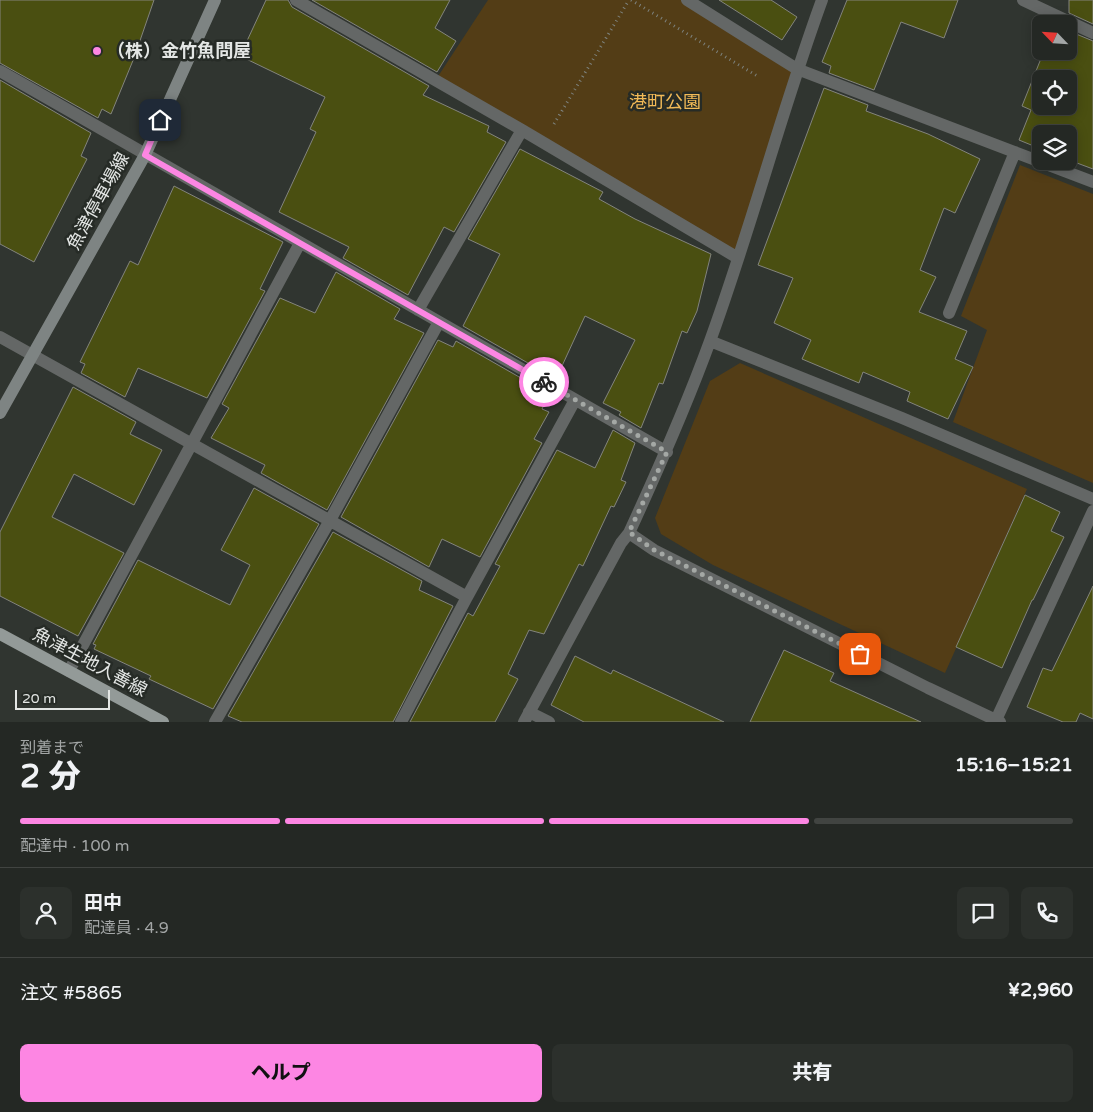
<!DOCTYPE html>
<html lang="ja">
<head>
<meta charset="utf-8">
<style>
	:root { --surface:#242824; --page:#2c302c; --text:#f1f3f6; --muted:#a3a6a6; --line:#414441; --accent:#fd86e3 }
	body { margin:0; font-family:"Varela Round","Noto Sans JP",sans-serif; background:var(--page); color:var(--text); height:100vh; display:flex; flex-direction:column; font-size:19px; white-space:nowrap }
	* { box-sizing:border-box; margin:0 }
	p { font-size:16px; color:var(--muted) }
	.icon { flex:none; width:28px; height:28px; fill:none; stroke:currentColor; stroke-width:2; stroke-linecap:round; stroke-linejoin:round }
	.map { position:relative; height:722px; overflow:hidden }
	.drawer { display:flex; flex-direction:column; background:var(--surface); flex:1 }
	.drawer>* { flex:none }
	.needle { width:32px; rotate:295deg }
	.tools { position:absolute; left:1032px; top:15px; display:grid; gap:10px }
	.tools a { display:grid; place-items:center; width:45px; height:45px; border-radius:8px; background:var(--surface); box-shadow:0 2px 12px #0003,0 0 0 1px var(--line); font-size:25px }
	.scale { position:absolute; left:15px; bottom:12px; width:95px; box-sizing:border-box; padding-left:5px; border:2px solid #e3e6e4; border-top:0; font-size:14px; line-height:18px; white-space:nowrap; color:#e3e6e4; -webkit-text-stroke:4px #262b26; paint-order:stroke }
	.pin { position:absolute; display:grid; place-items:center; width:42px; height:42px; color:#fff; margin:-21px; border-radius:10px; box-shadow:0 2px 8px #0006 }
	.courier { position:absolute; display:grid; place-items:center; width:50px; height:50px; margin:-25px; border:4px solid #fd86e3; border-radius:50%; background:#fff; color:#222; box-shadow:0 1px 6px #0007 }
	.overview em { font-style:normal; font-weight:800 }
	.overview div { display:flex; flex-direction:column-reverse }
	.overview { display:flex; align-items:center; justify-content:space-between; height:85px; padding:0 20px }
	h1 { font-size:32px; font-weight:800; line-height:38px }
	.bar { display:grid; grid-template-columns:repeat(4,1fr); gap:8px 5px; align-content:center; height:60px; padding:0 20px }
	.bar i { height:6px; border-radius:4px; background:var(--line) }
	.bar .on { background:var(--accent) }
	.bar p { grid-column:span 4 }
	.line { display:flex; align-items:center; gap:12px; padding:0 20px; border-top:1px solid var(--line) }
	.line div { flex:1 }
	.round { display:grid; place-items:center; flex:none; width:52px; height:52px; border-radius:8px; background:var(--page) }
	.action { display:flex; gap:10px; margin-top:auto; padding:10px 20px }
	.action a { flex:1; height:58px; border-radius:8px; background:var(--accent); color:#111; font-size:20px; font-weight:800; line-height:58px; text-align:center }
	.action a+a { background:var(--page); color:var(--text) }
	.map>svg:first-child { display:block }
</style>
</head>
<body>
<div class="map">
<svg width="1093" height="722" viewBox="0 0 1093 722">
	<rect width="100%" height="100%" fill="#303530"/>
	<path fill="#533d16" d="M488,0h199l110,69 -59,189 -303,-177z
		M1020,165l73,29v289l-140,-61 34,-92 -26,-14z
		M740,363l287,126 -82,184 -232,-108 -52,-31 -6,-16 55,-137z"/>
	<path fill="#4a4f11" stroke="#83847d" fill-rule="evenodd" d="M0,0h154l-20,58 -23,56 -9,-5 -4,9 -98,-55z
		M266,0h22l4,7 137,79 -6,9 66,31 -2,6 19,10 -52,90 -10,-5 -36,68 -65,-37 6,-11 -70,-35 37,-80 -6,-3 15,-32 -85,-41z
		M312,0h138l-15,28 21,13 -19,31z
		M719,0h52l26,17 -15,23z
		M847,0h111l-14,38 -43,-16 -27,68 -45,-17 2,-7 -9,-4z
		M1069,0h24v24l-24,-11z
		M1069,31l24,10v128l-24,-9v-26h-28v15l-22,-9 12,-30 -9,-4 22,-55h25zM1041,79h28v27h-28z
		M0,80l91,53 -10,23 6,3 -53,103 -34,-18z
		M824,88l44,17 -2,6 62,23 52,25 -25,54 -11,-5 -24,62 16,7 -17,35 48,19 -12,28 18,8 -25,52 -41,-18 3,-9 -47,-20 -4,11 -57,-24 9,-19 -37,-17 19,-45 -35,-13z
		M520,149l83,43 -4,7 36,20 76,35 -14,57 -10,22 -5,-2 -19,53 -4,-1 -18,45 -22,-13 2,-3 -18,-9 32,-63 -50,-24 -29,63 -93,-53 37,-72 -32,-15z
		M174,186l109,56 -23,47 5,2 -58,107 -69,-30 -13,29 -44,-24 4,-9 -5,-2 50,-101 8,4z
		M336,272l64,37 -6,10 30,14 -97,177 -66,-37 4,-8 -54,-27 18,-30 -7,-4 58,-106 35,15z
		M438,340l15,7 3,-6 93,53 -7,15 7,3 -15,27 8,4 -62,114 -38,-18 -13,28 -88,-50z
		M73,387l63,35 -6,12 32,16 -28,55 -60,-31 -22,43 72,36 -46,83 -78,-40v-64z
		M613,430l22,13 -14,37 5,2 -12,25 -3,-1 -28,60 -4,-2 -35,70 -15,-4 -21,44 10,5 -23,43h-85l58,-109 5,3 27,-50 -5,-2 62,-114 38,18z
		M254,488l65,36 -106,185 -64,-30 2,-3 -57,-27 2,-4 -3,-1 45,-84 92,45 20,-40 -29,-15z
		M1025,495l35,17 -9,19 13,6 -31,63h-1l-30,68 -46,-21z
		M333,532l89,49 -3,9 34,16 -60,116h-151l-14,-6z
		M1093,586v133l-13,-6 -4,9h-13l-36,-15 16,-39 9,3z
		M784,650l50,23 -4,8 91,41h-171z
		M575,656l36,18 2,-4 111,52h-140l-33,-17z"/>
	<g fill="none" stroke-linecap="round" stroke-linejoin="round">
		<path stroke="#7e837f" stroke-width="3" stroke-dasharray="1 4" stroke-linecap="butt" d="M631,0l128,77
			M554,124l75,-124"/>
		<path stroke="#646766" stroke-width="12" d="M296,0l226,130 216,128
			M687,0l110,69 296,113
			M822,0c-41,112 -71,229 -112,341 -24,66 -52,129 -81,192l25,17 274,138 72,34
			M1023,0l70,33
			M0,71l667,381
			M418,310l104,-180
			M949,313l66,-161
			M0,337l467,260 -66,125
			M710,341l192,77 191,81
			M467,597l108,-197
			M69,671l231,-428
			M529,712l20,10
			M996,720l97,-209
			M215,722l114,-200 110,-200
			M524,722l97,-179 8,-10"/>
		<path stroke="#7e8483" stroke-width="12" d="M0,413l145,-258 70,-155"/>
		<path stroke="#939a98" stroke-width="12" d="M0,634l163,88"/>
	</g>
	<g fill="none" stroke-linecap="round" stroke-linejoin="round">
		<path stroke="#a4a8a5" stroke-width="5" stroke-dasharray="0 9" d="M544,382l123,70 -38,80 25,18 206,104"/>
		<path stroke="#fd86e3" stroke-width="6" d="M160,120l-15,35 399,227"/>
	</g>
	<circle fill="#fd86e3" stroke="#262b26" stroke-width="2" cx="97" cy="51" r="5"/>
	<g text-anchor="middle" stroke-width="5" stroke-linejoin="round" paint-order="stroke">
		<g font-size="18" font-weight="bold" fill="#e3e6e4" stroke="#262b26" text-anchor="start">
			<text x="107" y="57">（株）金竹魚問屋</text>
		</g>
		<g font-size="18" fill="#f2ba57" stroke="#262b26">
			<text x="665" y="108">港町公園</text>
		</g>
		<g font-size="18" fill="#e3e6e4" stroke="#262b26">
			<text transform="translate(98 201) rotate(-61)" y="6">魚津停車場線</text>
			<text transform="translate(90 662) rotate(28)" y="6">魚津生地入善線</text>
		</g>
	</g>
</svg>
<div class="tools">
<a><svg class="needle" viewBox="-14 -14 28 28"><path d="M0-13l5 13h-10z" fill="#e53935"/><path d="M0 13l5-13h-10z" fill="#a3a6a6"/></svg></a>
<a><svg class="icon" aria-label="locate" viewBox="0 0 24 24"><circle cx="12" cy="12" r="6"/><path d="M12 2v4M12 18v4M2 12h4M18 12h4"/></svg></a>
<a><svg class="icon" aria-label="layers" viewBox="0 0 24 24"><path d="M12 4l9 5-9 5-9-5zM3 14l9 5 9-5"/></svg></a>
</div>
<div class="scale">20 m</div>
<div class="pin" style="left:860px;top:654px;background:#ea580c"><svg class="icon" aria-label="bag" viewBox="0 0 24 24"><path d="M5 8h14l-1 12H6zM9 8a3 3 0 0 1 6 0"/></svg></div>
<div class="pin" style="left:160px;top:120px;background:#1f2937"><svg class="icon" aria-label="home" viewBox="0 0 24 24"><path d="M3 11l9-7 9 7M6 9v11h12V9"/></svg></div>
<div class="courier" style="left:544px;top:382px"><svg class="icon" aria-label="bike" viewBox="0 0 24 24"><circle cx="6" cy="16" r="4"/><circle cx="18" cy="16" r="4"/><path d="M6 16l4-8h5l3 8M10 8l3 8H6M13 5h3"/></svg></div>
</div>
<section class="drawer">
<div class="overview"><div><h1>2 分</h1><p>到着まで</p></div><em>15:16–15:21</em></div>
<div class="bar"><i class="on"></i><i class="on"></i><i class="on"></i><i></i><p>配達中 · 100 m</p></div>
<div class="line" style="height:90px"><a class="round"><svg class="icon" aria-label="person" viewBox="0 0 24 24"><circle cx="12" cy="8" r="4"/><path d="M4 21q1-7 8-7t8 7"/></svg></a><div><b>田中</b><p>配達員 · 4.9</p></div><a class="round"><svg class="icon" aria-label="chat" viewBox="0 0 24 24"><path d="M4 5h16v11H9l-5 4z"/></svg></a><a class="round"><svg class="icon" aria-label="phone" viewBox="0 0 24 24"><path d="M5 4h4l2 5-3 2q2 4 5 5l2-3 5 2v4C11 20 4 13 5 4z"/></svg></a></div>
<div class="line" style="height:65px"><div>注文 #5865</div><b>¥2,960</b></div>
<div class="action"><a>ヘルプ</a><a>共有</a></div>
</section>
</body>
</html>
